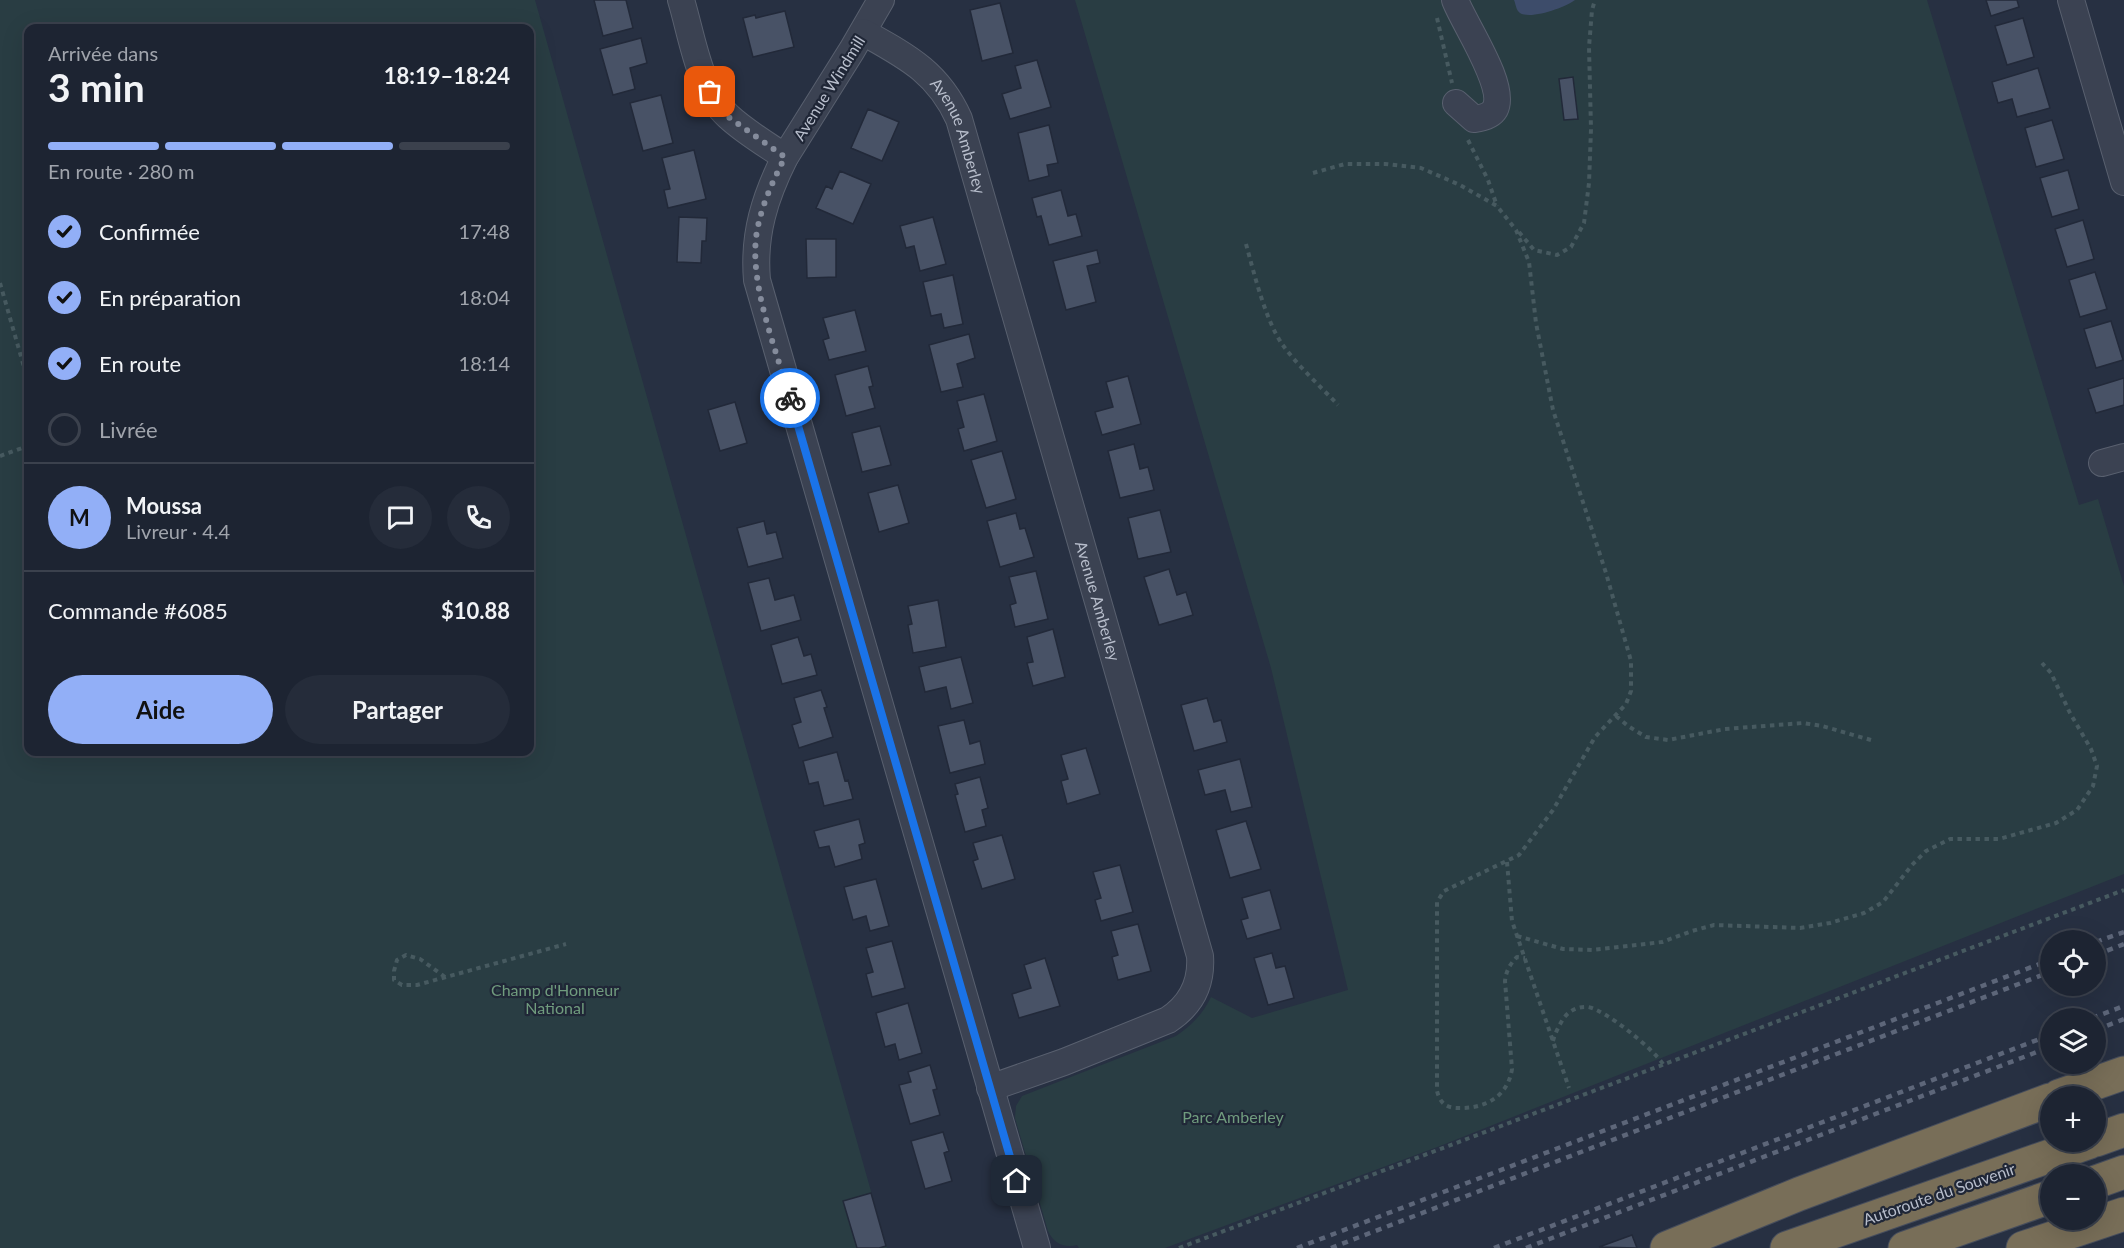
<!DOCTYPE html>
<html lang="fr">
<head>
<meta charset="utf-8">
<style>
	:root { --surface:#1d2432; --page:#252c3a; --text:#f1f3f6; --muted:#a0a4ac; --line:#3b414d; --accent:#92aff7 }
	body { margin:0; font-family:Lato,sans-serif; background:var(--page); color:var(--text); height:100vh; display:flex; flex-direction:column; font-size:22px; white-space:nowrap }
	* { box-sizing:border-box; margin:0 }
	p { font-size:20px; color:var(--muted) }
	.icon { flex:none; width:33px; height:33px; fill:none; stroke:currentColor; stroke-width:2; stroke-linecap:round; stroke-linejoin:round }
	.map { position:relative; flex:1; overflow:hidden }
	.details { position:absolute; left:24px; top:24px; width:510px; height:732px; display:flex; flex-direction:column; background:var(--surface); border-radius:12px; box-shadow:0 6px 24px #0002,0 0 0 2px var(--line) }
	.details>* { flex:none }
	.fabs { position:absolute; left:2040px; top:930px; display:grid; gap:12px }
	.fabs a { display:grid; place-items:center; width:66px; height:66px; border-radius:50%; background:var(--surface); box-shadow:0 6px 24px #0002,0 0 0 2px var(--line); font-size:30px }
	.pin { position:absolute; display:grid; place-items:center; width:51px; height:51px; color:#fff; margin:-26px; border-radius:12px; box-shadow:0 3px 9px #0006 }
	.courier { position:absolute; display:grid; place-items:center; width:60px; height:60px; margin:-30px; border:4px solid #1a73e8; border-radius:50%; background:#fff; color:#222; box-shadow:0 2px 8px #0007 }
	.headline em { font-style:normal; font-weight:700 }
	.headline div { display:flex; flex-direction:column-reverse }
	.headline { display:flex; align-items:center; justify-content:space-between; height:102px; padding:0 24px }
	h1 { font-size:39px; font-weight:700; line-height:45px }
	.bar { display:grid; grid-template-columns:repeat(4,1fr); gap:9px 6px; align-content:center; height:72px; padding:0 24px }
	.bar i { height:8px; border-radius:4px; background:var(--line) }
	.bar .selected { background:var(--accent) }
	.bar p { grid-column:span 4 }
	.line { display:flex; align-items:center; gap:15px; padding:0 24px; border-top:2px solid var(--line) }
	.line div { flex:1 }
	.round { display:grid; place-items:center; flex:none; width:63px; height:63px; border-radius:32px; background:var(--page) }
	ol { padding:0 24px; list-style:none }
	li { display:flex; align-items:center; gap:18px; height:66px }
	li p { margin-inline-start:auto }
	li .icon { padding:6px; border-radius:50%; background:var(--accent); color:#111; stroke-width:4 }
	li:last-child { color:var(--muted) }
	li i { width:33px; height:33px; border:3px solid var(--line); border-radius:50% }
	.cta { display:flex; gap:12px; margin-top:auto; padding:12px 24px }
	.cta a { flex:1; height:69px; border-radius:36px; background:var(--accent); color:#111; font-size:24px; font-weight:700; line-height:69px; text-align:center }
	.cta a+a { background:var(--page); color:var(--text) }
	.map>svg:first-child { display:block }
</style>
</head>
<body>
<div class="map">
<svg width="2124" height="1248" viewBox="0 0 2124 1248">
	<rect width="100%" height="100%" fill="#273042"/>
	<path fill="#293d43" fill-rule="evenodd" d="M0,0h535l352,1248h-887zM28,28h502v724h-502z
		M1075,0h852l152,505 19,-6 26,87v288l-684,272 -275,102h-86l-2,-3c-13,3 -23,-1 -29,-14l-33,-113 1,-12 6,-10 154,-60c16,-11 27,-22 35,-39l41,21 96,-28 -77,-322z"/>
	<path fill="#3d4c6a" d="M1514,0h61c-9,7 -44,20 -55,13 -4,-3 -4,-8 -6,-13z"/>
	<path fill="#485266" stroke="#222939" stroke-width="1.5" d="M594,0h32l7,28 -30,8z
		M1986,0h31l2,7 -28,9z
		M1000,3l13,50 -31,8 -12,-51z
		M785,11l9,36 -41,10 -10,-39 12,-3 1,3z
		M2023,18l11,39 -27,8 -12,-39z
		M641,38l6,25 -17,5 5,21 -22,6 -13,-46z
		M1037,60l14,47 -41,12 -8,-25 19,-6 -6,-22z
		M2038,68l12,40 -33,9 -5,-18 -14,4 -6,-21z
		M1573,77l5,42 -14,1 -5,-41z
		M661,95l12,48 -30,8 -13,-48z
		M868,109l31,13 -17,39 -31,-13z
		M2052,120l12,39 -28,8 -11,-39z
		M1049,125l9,38 -11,2 2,11 -20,5 -11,-48z
		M694,150l12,49 -38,9 -4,-18 6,-1 -8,-31z
		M2068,170l11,39 -27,8 -12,-39z
		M840,171l31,13 -18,40 -37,-16 10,-22 6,3z
		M1061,190l7,26 8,-2 6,22 -33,9 -8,-29 -4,1 -5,-19z
		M679,217l28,1 -1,23h-4l-1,22 -24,-1z
		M933,217l13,47 -26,7 -6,-25 -8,2 -6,-22z
		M2083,220l11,39 -27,8 -12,-38z
		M806,239h30v38l-29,1z
		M1097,250l3,13 -13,3 9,36 -30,8 -13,-49z
		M2095,272l12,37 -27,8 -11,-37z
		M953,275l10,49 -19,4 -3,-14 -10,2 -8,-34z
		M855,310l11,41 -37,9 -6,-20 6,-2 -6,-20z
		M2111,321l12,39 -27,8 -12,-39z
		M969,334l6,24 -18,6 6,23 -22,5 -12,-47z
		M868,366l5,20 -4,1 6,21 -29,8 -11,-41z
		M1128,376l13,48 -39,11 -7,-23 18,-5 -7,-25z
		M2124,378v27l-28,8 -8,-24z
		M984,394l13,47 -33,10 -6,-22 6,-2 -7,-26z
		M735,402l12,41 -27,8 -12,-41z
		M880,426l11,39 -29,7 -10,-39z
		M1134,444l6,25 8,-2 6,23 -34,8 -12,-47z
		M1002,451l14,48 -30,9 -15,-48z
		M898,485l11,38 -30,9 -11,-39z
		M1160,510l11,42 -33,7 -10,-41z
		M1016,513l4,16 5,-1 9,29 -34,10 -13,-46z
		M764,521l3,13 9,-2 7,26 -35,9 -11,-39z
		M1169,569l8,26 9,-3 7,23 -34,10 -15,-48z
		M1036,571l12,48 -33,8 -5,-22 6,-2 -7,-26z
		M769,578l6,22 19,-5 7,25 -40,11 -13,-48z
		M938,600l8,47 -33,6 -5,-28 4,-1 -4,-18z
		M1053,629l12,48 -32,9 -6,-23 6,-1 -6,-25z
		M798,637l6,19 7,-2 6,21 -35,9 -11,-39z
		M961,657l12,46 -22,6 -5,-22 -21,5 -6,-25z
		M821,690l6,17 -3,1 9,29 -34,11 -7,-23 9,-3 -7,-24z
		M1207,698l7,24 7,-2 6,22 -33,9 -13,-46z
		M964,720l6,24 10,-3 5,23 -35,9 -12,-47z
		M1086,748l14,46 -33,10 -6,-23 7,-2 -7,-24z
		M837,752l8,29 3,-1 5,19 -29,7 -6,-24 -9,2 -6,-23z
		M1240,759l12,48 -21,5 -6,-22 -20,5 -7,-25z
		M980,777l8,31 -6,2 4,16 -21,6 -10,-37 3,-1 -3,-10z
		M859,819l6,24 -6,2 3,14 -27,8 -6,-21 -10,2 -5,-17z
		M1246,821l15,48 -31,9 -14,-48z
		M1002,835l13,44 -33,10 -9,-28 5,-2 -5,-16z
		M1120,865l13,47 -32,9 -6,-21 6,-2 -8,-26z
		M876,879l13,47 -19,5 -4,-15 -13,4 -9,-33z
		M1270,890l11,39 -34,10 -6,-19 7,-2 -6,-20z
		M1138,924l13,47 -33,9 -6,-23 6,-2 -7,-24z
		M892,941l13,47 -33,9 -6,-23 7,-2 -7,-24z
		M1272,953l4,15 9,-2 9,32 -26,7 -14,-47z
		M1045,958l15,48 -41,12 -7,-24 19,-6 -7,-23z
		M908,1003l14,50 -23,7 -4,-16 -10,3 -9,-34z
		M930,1065l7,24 -4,1 7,25 -30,9 -11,-39 12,-3 -3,-10z
		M943,1132l6,19 -5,2 8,28 -27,8 -14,-48z
		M871,1193l15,53 -7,2h-22l-14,-47z
		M1632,1235l5,13 -38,-1z"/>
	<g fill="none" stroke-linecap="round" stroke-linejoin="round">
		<g stroke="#59606f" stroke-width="28">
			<g id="minor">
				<path d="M681,0c11,36 18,90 47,116 17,16 38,28 57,41"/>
				<path d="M881,0l-29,50 -67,107c-20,40 -32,77 -28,123l280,968"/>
				<path d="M1455,0c9,24 52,86 40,109 -4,7 -13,9 -21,10l-18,-16"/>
				<path d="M2071,0l53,182"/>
				<path id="s1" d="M863,32c43,24 75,40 96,87l241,837c2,28 -9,49 -32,64l-104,42 -74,26"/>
				<path d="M2102,463l22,-6"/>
			</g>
		</g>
		<g stroke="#464d5c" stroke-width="35">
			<path id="highway" d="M2059,1096l65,-23
				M2096,1140l28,-10
				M2096,1182l28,-10
				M1667,1248l132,-54 251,-94
				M1787,1248l303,-106
				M1905,1248l145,-51
				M2023,1248l101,-34"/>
		</g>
		<path stroke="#475a60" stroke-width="4" stroke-dasharray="4.5 4.5" stroke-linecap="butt" d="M1437,18l15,65
			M1468,140l20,40 9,26
			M1313,173l32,-9h40l36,4 39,17 37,21 19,24 13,32 7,61 17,87 53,163 25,88v30l-5,13 -31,33 -42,73 -34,45 -75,36 -7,11v189c1,4 3,9 6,12 5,5 12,5 18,5 25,0 47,-12 51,-39l-7,-88c1,-10 5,-17 12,-24l8,1
			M1519,232l15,18 23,5 14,-8 13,-24 5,-40 2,-54 -2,-82 3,-37 3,-10
			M1246,244c8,29 19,75 36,100 15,21 38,42 56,61
			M0,283l28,98
			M0,456l28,-10
			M1616,716l12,10 18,11 22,3 57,-11 78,-6 19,3 49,14
			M1507,862l5,59 57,167
			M1517,936l46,13 29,1 70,-8 30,-11 22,-6 86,3 30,-5 34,-10 19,-11 29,-37 14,-14 24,-12h49l57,-16 21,-13 16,-24 4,-20 -6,-17 -21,-36 -19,-40 -9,-10
			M445,977l-25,-18 -14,-4 -9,5 -3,11v9l8,5h15l149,-41
			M1553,1041c2,-8 6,-15 10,-22 6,-8 14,-13 25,-12 18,3 65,42 75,57
			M1179,1248l945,-358"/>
		<use href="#minor" stroke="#3b4252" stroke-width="26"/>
		<use href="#highway" stroke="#786e58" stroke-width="33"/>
		<path stroke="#5d6679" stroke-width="4.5" stroke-dasharray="6 6" stroke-linecap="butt" d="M2096,942l28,-10
			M2096,955l28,-11
			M2092,1018l32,-12
			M2096,1030l28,-11
			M1297,1248l753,-288
			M1331,1248l719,-276
			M1494,1248l556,-213
			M1526,1248l524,-201"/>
	</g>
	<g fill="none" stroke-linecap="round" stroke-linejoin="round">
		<path stroke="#858c9c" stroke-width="6" stroke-dasharray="0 10.8" d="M710,92l17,24 58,41c-12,24 -23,47 -28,74 -9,51 19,118 33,167"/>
		<path stroke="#1a73e8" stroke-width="8" d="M790,398l227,783"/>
	</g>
	<g text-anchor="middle" stroke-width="4.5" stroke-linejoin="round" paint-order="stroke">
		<g font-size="16" fill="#b8becc" stroke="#202737">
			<text transform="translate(829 88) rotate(-58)" y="6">Avenue Windmill</text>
			<text dy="6" stroke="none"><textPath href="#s1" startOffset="148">Avenue Amberley</textPath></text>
			<text dy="6" stroke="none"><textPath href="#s1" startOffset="634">Avenue Amberley</textPath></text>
			<text transform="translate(1939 1194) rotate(-19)" y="6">Autoroute du Souvenir</text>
		</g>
		<g font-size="16" fill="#709c7e" stroke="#202737">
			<text x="555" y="996">Champ d'Honneur<tspan x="555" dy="18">National</tspan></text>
			<text x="1233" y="1123">Parc Amberley</text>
		</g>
	</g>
</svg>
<div class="fabs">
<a><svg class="icon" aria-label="locate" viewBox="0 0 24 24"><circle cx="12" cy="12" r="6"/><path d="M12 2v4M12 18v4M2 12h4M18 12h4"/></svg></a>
<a><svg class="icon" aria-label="layers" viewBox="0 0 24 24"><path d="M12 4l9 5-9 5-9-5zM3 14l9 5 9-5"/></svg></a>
<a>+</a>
<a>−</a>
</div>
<div class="pin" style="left:710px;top:92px;background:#ea580c"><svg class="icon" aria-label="bag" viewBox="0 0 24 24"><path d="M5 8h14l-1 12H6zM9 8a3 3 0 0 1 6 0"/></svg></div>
<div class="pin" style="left:1017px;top:1181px;background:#1f2937"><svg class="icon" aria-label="home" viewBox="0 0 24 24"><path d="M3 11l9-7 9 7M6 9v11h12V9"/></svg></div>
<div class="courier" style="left:790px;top:398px"><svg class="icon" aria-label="bike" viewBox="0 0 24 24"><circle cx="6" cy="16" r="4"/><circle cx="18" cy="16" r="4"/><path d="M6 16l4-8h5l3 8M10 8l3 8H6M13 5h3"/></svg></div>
<section class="details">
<div class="headline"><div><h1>3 min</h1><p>Arrivée dans</p></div><em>18:19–18:24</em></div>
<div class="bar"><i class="selected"></i><i class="selected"></i><i class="selected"></i><i></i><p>En route · 280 m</p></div>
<ol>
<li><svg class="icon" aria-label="check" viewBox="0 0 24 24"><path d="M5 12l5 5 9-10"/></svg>Confirmée<p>17:48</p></li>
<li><svg class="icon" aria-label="check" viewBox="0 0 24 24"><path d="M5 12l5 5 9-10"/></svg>En préparation<p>18:04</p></li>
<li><svg class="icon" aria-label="check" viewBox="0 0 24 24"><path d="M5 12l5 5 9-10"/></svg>En route<p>18:14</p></li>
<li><i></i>Livrée</li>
</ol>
<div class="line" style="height:108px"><b class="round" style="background:var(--accent);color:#111">M</b><div><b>Moussa</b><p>Livreur · 4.4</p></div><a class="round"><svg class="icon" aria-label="chat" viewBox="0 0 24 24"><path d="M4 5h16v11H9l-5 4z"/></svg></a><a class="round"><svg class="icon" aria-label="phone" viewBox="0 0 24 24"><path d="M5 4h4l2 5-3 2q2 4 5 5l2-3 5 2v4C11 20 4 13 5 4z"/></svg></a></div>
<div class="line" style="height:78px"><div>Commande #6085</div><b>$10.88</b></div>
<div class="cta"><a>Aide</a><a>Partager</a></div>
</section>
</div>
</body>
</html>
